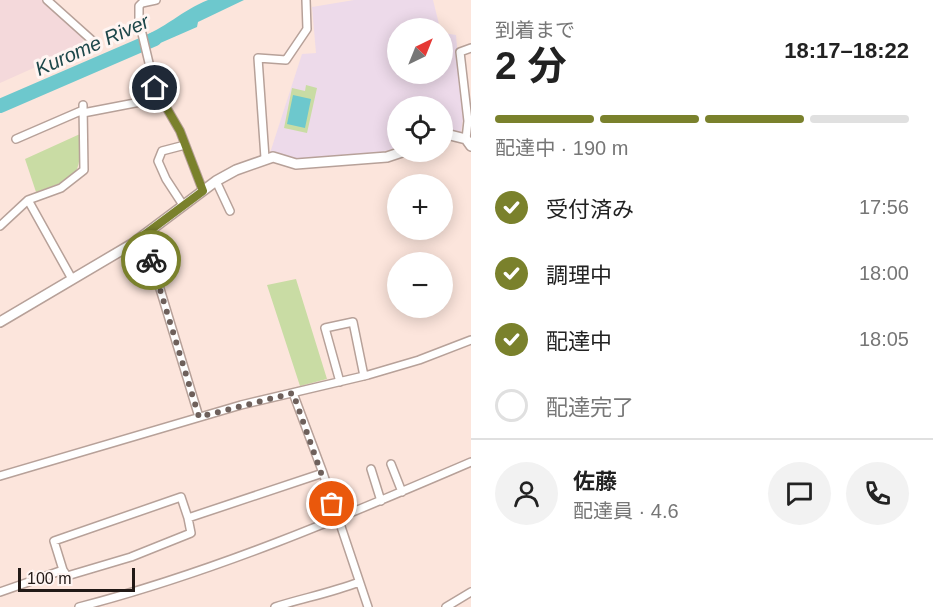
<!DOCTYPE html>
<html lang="ja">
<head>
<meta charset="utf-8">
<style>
	:root { --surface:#fff; --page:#f2f2f2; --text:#222; --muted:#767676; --line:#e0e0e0; --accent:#7a812c }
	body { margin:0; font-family:Arial,"Noto Sans JP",sans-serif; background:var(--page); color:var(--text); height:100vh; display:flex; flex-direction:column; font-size:22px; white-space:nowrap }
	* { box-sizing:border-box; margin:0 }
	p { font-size:20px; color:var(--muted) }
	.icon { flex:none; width:33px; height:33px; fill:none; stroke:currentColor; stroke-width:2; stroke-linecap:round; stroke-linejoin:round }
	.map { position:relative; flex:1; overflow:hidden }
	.sheet { display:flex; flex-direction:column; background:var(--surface); width:462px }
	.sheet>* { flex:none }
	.needle { width:39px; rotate:43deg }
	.controls { position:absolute; left:387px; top:18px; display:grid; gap:12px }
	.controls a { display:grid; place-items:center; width:66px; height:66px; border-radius:50%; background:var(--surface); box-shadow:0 3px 15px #0003; font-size:30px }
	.scale { position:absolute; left:18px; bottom:15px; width:117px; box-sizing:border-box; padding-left:6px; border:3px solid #211916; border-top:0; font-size:16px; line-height:21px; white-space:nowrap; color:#211916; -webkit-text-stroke:4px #fff5f2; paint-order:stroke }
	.pin { position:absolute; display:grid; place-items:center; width:51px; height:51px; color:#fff; margin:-26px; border:3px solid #fff; border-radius:50%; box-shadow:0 2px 6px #0007 }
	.courier { position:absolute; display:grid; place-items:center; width:60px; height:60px; margin:-30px; border:4px solid #7a812c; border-radius:50%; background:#fff; color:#222; box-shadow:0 2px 8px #0007 }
	.summary em { font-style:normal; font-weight:700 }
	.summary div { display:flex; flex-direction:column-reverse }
	.summary { display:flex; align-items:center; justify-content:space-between; height:102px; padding:0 24px }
	h1 { font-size:39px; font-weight:700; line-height:45px }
	.bar { display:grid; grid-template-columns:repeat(4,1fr); gap:9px 6px; align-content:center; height:72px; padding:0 24px }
	.bar i { height:8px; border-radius:4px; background:var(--line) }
	.bar .on { background:var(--accent) }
	.bar p { grid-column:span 4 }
	.line { display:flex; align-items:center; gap:15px; padding:0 24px; border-top:2px solid var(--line) }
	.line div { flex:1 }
	.round { display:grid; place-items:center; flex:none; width:63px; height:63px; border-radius:32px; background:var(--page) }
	ol { padding:0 24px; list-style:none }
	li { display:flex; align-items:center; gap:18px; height:66px }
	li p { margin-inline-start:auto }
	li .icon { padding:6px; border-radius:50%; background:var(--accent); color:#fff; stroke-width:4 }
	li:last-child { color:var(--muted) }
	li i { width:33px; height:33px; border:3px solid var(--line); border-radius:50% }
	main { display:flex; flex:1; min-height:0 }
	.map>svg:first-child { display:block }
</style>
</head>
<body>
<main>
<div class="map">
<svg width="471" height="607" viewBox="0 0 471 607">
	<rect width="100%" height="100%" fill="#fce5dc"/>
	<path fill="#f4d9db" d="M0,0h43l38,34 4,11 -85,38z"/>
	<path fill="#eddaea" d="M354,0h79l7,28h-42v46h44l1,-41 13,2 7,84 -2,13 -18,2 -1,-28h-44l-1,42 -22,6 -77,6 -28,-7 32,-99 14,-1 -4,-46z"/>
	<path fill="#c9dca4" d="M306,85l11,3 -10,45 -23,-5 8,-40 13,3z
		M80,134c1,45 -3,43 -44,58l-11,-33z
		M296,279l31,100 -27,7 -33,-101z"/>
	<path fill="#6dc8cd" d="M208,0h36l-46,22 -1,5 -55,24 -4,-13c27,-9 44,-28 70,-38z
		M293,95l18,4 -6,29 -18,-4z"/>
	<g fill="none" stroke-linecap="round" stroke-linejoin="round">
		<path stroke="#6dc8cd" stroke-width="14" d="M0,106l155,-67"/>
		<g stroke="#b7a199" stroke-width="10">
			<path id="street" d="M47,0l48,43
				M156,0l-14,3 -3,3v15l16,67 25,43 23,60
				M83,113l78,-15
				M16,139l67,-29
				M466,139l2,-18 -8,-69 11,-4
				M265,158l-7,-100 28,2 21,-31 -1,-29
				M216,181l14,30
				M28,200l44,79
				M183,205l-17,-26 -8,-18 4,-10 23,-6
				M0,226l28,-26 33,-12 23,-18 -1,-65
				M136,241l14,15 49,161
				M340,382l-15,-54 28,-6 11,54
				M293,393l30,80 45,134
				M391,464l11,28
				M371,469l10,32
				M0,476l241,-71 127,-30 51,-15 52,-20
				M63,570l-9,-29 127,-44 7,21
				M0,592l63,-22 4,6 64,-19 60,-24 -3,-15 135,-45
				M79,607c135,-35 264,-90 392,-145
				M275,607c28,-9 56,-14 84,-25
				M446,607l25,-15"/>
		</g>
		<g stroke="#b7a199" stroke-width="12">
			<path id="secondary" d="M442,138l8,-3 16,4 5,7
				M0,322l132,-78 84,-63 20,-11 37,-13 23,7 91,-7 15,-5"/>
		</g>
		<use href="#street" stroke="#fff" stroke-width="7"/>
		<use href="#secondary" stroke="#fff" stroke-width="9"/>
	</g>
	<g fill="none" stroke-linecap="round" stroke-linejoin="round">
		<path stroke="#6e605b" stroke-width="6" stroke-dasharray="0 10.8" d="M151,260l48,157 94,-24 39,111"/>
		<path stroke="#7a812c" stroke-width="8" d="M151,260l-15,-19 67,-50 -23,-60 -25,-43"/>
	</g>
	<g text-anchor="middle" stroke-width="6" stroke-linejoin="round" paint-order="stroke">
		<g font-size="20" font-style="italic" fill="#1d474a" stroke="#fff5f2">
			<text transform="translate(92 45) rotate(-24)" y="7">Kurome River</text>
		</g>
	</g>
</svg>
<div class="controls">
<a><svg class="needle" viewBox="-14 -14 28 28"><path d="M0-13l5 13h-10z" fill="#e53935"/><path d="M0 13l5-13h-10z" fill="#767676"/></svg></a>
<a><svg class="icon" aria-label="locate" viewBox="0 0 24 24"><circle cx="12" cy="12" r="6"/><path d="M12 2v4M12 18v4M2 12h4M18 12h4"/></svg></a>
<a>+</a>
<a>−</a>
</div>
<div class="scale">100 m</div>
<div class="pin" style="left:332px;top:504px;background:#ea580c"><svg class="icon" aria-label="bag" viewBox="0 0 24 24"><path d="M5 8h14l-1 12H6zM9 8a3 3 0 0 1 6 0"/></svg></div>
<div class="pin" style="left:155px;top:88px;background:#1f2937"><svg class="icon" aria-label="home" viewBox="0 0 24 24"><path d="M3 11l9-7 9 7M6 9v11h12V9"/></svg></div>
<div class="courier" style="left:151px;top:260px"><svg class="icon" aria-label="bike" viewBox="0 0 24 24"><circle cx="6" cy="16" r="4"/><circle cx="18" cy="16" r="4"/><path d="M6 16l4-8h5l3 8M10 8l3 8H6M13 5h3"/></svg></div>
</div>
<section class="sheet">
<div class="summary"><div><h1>2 分</h1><p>到着まで</p></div><em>18:17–18:22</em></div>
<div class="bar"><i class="on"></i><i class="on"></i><i class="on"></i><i></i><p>配達中 · 190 m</p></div>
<ol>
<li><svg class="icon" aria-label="check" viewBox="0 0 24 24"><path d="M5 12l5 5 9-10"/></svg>受付済み<p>17:56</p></li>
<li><svg class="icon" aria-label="check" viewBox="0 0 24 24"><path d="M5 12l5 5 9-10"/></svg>調理中<p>18:00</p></li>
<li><svg class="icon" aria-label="check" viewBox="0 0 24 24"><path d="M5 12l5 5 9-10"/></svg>配達中<p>18:05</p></li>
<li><i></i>配達完了</li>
</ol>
<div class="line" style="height:108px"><a class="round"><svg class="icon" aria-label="person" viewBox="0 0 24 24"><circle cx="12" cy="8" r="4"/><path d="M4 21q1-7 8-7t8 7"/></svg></a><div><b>佐藤</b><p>配達員 · 4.6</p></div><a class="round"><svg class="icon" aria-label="chat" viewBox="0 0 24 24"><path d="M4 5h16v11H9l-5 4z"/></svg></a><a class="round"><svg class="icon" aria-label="phone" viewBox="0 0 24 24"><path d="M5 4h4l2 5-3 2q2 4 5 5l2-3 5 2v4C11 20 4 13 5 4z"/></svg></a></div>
</section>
</main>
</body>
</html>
